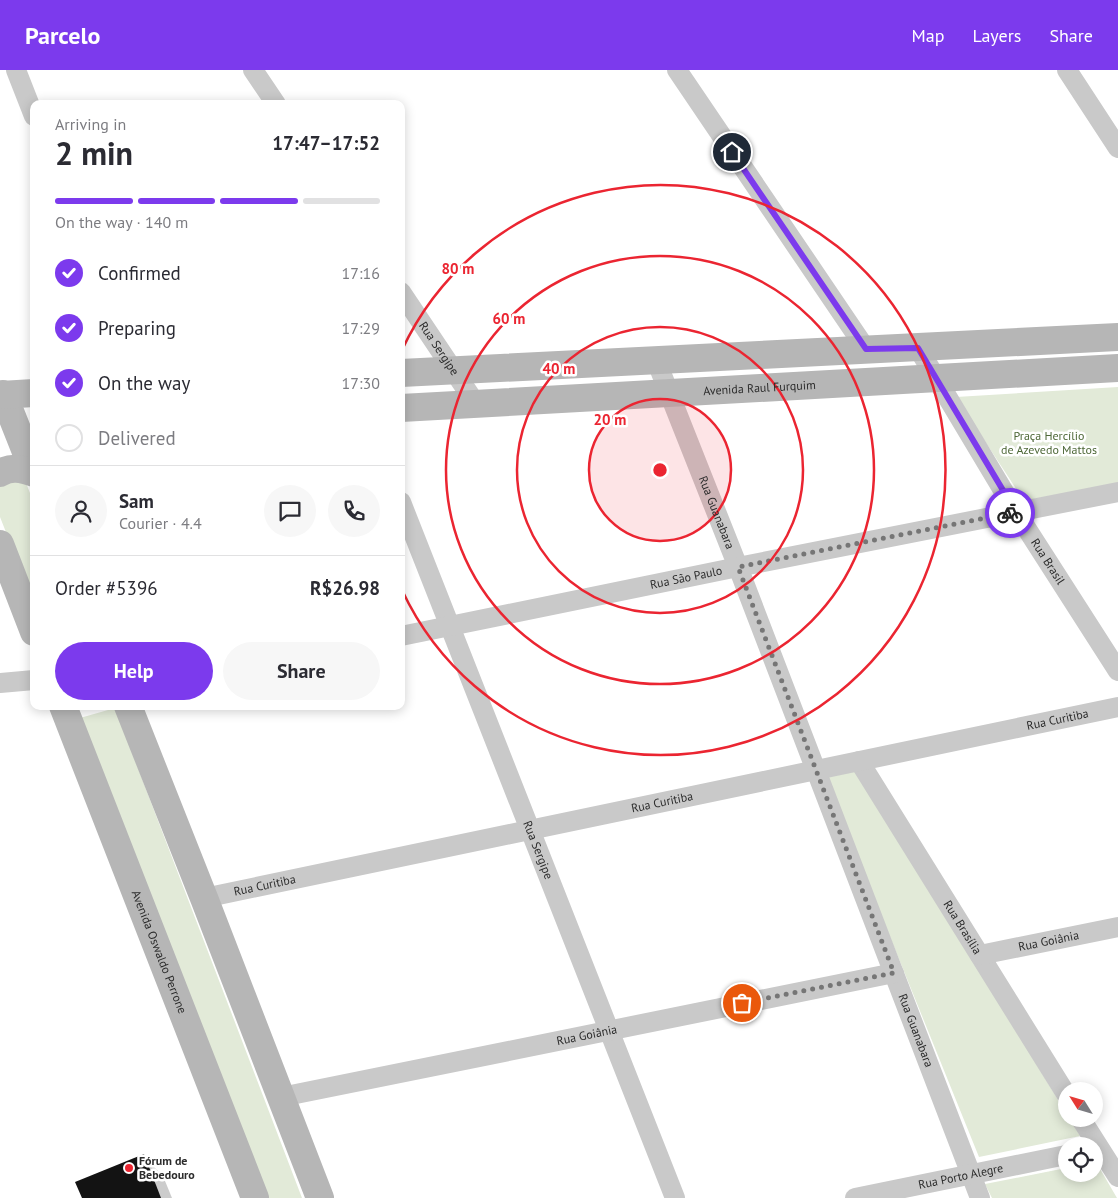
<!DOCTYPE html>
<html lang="en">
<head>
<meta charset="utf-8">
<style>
	:root { --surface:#fff; --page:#f7f7f7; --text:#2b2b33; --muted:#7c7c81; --line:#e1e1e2; --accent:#7c3aed }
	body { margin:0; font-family:"PT Sans",sans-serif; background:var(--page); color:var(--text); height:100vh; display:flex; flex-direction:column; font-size:19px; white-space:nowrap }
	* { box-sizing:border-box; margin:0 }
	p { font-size:16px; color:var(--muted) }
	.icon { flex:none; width:28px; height:28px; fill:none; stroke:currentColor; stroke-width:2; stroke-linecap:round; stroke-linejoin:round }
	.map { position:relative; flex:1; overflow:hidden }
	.details { position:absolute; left:30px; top:30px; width:375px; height:610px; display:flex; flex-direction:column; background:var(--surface); border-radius:10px; box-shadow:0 2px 12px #0003 }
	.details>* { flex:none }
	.needle { width:32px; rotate:307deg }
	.tools { position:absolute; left:1058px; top:1012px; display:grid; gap:10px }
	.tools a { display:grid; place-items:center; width:45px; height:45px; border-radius:50%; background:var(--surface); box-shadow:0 2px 12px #0003; font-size:25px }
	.pin { position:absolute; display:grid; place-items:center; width:42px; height:42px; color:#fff; margin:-21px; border:2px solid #fff; border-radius:50%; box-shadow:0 1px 5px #0007 }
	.courier { position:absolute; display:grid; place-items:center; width:50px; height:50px; margin:-25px; border:4px solid #7c3aed; border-radius:50%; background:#fff; color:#222; box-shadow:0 1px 6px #0007 }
	.head em { font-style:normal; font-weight:600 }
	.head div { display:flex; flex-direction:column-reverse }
	.head { display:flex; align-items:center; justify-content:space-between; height:85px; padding:0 25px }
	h1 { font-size:32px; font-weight:600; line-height:38px }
	.bar { display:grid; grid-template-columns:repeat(4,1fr); gap:8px 5px; align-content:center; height:60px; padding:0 25px }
	.bar i { height:6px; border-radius:4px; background:var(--line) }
	.bar .selected { background:var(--accent) }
	.bar p { grid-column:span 4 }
	.line { display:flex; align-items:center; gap:12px; padding:0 25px; border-top:1px solid var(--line) }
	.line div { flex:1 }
	.round { display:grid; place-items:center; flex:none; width:52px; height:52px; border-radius:26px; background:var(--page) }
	ol { padding:0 25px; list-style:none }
	li { display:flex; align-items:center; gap:15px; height:55px }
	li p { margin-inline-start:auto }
	li .icon { padding:5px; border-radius:50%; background:var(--accent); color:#fff; stroke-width:4 }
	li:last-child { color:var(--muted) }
	li i { width:28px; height:28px; border:2px solid var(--line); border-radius:50% }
	.cta { display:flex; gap:10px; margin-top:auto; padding:10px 25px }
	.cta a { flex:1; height:58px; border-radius:30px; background:var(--accent); color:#fff; font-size:20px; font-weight:600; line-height:58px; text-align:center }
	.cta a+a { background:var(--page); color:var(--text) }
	header { display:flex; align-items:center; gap:30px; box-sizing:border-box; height:70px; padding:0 25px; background:var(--accent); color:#fff }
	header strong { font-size:24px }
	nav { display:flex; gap:28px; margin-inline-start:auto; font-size:18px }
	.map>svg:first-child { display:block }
</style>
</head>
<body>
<header>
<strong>Parcelo</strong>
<nav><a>Map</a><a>Layers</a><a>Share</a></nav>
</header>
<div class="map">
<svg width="1118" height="1128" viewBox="0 0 1118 1128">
	<rect width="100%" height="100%" fill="#fff"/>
	<path fill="#e2ead8" d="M1118,317v96l-94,18 -68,-104z
		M16,388l18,45v100l-34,-86v-54z
		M115,638l187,490h-38l-184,-480z
		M859,701l207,342v6h4l10,17 -101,21 -154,-381z
		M1094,1092h2l21,36h-125l-7,-14 81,-16v6h28z"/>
	<path fill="#0003" d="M143,1086l20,20 9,22h-89z"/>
	<path fill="#131313" d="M144,1084l17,44h-79l-7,-16z"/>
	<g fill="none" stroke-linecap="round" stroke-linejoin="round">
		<g stroke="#c9c9c9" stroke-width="20">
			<path d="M16,0l18,46"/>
			<path d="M253,0l23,34"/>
			<path d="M677,0l189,279"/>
			<path d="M1067,0l51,78"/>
			<path id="s1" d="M401,222l75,112"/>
			<path id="s2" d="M918,278l98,164 102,159"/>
			<path id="s3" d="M656,290l82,207 242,631"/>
			<path id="s4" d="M401,432l274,696"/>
			<path id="s5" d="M401,566l337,-69 380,-75"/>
			<path d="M0,613l34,-3"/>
			<path id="s6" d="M859,691l207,333"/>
			<path id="s7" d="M204,828l914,-191"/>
			<path id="s8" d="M980,885l138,-28"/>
			<path id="s9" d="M281,1027l613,-124"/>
			<path d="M1081,1049l37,58"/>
			<path id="s10" d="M855,1128l211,-43"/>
		</g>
		<g stroke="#b6b6b6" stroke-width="28">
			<path d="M401,303l717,-36"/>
			<path d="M3,324l31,78"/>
			<path d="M0,325l34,-2"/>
			<path id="s11" d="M401,338l717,-40"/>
			<path d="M0,403c11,-7 22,-4 34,0"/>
			<path d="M0,474l34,88"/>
			<path id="s12" d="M63,636l192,492"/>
			<path d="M128,636l76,192 116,300"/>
		</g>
	</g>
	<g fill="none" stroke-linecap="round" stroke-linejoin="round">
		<path stroke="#767676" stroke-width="5" stroke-dasharray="0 9" d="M742,933l152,-30 -156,-406 272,-54"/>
		<path stroke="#7c3aed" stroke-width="6" d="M732,82l134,197 52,-1 98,164 -6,1"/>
	</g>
	<circle cx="660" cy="400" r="71" fill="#eb2531" fill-opacity=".12"/>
	<g fill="none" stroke="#eb2531" stroke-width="2.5">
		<circle cx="660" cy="400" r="71"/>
		<circle cx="660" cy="400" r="143"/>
		<circle cx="660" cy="400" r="214"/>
		<path d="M402 280A285 285 0 1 1 402 520"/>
	</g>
	<circle fill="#eb2531" stroke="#fff" stroke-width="2" cx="129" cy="1098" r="5"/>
	<g text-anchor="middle" stroke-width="5" stroke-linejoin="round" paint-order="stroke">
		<g font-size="12" fill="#2c2c2c" stroke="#fff">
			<text dy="4" stroke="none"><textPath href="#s1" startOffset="68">Rua Sergipe</textPath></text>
			<text dy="4" stroke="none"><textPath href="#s11" startOffset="359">Avenida Raul Furquim</textPath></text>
			<text dy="4" stroke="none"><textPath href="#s3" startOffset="164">Rua Guanabara</textPath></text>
			<text dy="4" stroke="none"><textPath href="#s2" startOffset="250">Rua Brasil</textPath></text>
			<text dy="4" stroke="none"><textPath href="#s5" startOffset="291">Rua São Paulo</textPath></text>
			<text dy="4" stroke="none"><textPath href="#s7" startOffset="872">Rua Curitiba</textPath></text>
			<text dy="4" stroke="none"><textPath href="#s7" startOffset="468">Rua Curitiba</textPath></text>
			<text dy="4" stroke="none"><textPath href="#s4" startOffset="374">Rua Sergipe</textPath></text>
			<text dy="4" stroke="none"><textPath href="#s7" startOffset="62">Rua Curitiba</textPath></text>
			<text dy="4" stroke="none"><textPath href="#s6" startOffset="196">Rua Brasília</textPath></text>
			<text dy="4" stroke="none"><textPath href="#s8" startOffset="70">Rua Goiânia</textPath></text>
			<text dy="4" stroke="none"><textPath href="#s12" startOffset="264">Avenida Oswaldo Perrone</textPath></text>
			<text dy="4" stroke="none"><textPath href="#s3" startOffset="719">Rua Guanabara</textPath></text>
			<text dy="4" stroke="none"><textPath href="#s9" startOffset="312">Rua Goiânia</textPath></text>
			<text dy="4" stroke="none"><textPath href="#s10" startOffset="108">Rua Porto Alegre</textPath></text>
		</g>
		<g font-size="12" fill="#4e6838" stroke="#fff">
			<text x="1049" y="370">Praça Hercílio<tspan x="1049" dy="14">de Azevedo Mattos</tspan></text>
		</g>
		<g font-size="12" font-weight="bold" fill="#2c2c2c" stroke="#fff" text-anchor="start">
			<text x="139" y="1095">Fórum de<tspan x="139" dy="14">Bebedouro</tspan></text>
		</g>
	</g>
	<circle cx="660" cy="400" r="8" fill="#eb2531" stroke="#fff" stroke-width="2.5"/>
	<g font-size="15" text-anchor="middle" font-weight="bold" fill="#eb2531" stroke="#fff" stroke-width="5" stroke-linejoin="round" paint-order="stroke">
		<text x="458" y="204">80 m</text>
		<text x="509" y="254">60 m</text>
		<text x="559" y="304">40 m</text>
		<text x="610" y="355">20 m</text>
	</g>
</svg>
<div class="tools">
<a><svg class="needle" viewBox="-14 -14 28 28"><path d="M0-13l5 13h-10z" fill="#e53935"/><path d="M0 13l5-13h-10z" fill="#7c7c81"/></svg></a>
<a><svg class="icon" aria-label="locate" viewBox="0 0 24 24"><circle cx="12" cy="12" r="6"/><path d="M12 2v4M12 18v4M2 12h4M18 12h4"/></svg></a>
</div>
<div class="pin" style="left:742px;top:933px;background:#ea580c"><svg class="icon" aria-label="bag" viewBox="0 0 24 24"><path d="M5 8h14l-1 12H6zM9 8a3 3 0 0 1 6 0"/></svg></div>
<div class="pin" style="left:732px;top:82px;background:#1f2937"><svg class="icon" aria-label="home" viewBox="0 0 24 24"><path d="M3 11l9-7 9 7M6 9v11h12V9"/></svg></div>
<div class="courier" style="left:1010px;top:443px"><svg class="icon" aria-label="bike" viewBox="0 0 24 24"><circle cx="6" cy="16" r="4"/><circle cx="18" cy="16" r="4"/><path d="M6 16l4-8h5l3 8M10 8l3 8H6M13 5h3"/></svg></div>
<section class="details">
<div class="head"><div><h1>2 min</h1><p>Arriving in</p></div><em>17:47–17:52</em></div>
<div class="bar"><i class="selected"></i><i class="selected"></i><i class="selected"></i><i></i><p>On the way · 140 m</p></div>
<ol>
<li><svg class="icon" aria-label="check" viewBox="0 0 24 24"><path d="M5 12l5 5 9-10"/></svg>Confirmed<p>17:16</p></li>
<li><svg class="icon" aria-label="check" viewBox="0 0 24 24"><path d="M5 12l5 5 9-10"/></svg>Preparing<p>17:29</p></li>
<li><svg class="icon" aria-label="check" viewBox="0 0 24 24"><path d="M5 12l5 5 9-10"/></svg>On the way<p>17:30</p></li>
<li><i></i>Delivered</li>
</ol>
<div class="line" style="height:90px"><a class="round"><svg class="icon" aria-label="person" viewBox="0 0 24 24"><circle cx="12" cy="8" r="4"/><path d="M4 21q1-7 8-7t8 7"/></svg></a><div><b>Sam</b><p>Courier · 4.4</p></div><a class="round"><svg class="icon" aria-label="chat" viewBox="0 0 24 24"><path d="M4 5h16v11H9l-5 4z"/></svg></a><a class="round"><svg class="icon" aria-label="phone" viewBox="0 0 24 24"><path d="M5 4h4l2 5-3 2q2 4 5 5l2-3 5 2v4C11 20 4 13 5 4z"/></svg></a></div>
<div class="line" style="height:65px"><div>Order #5396</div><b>R$26.98</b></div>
<div class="cta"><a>Help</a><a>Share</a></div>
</section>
</div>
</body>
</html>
